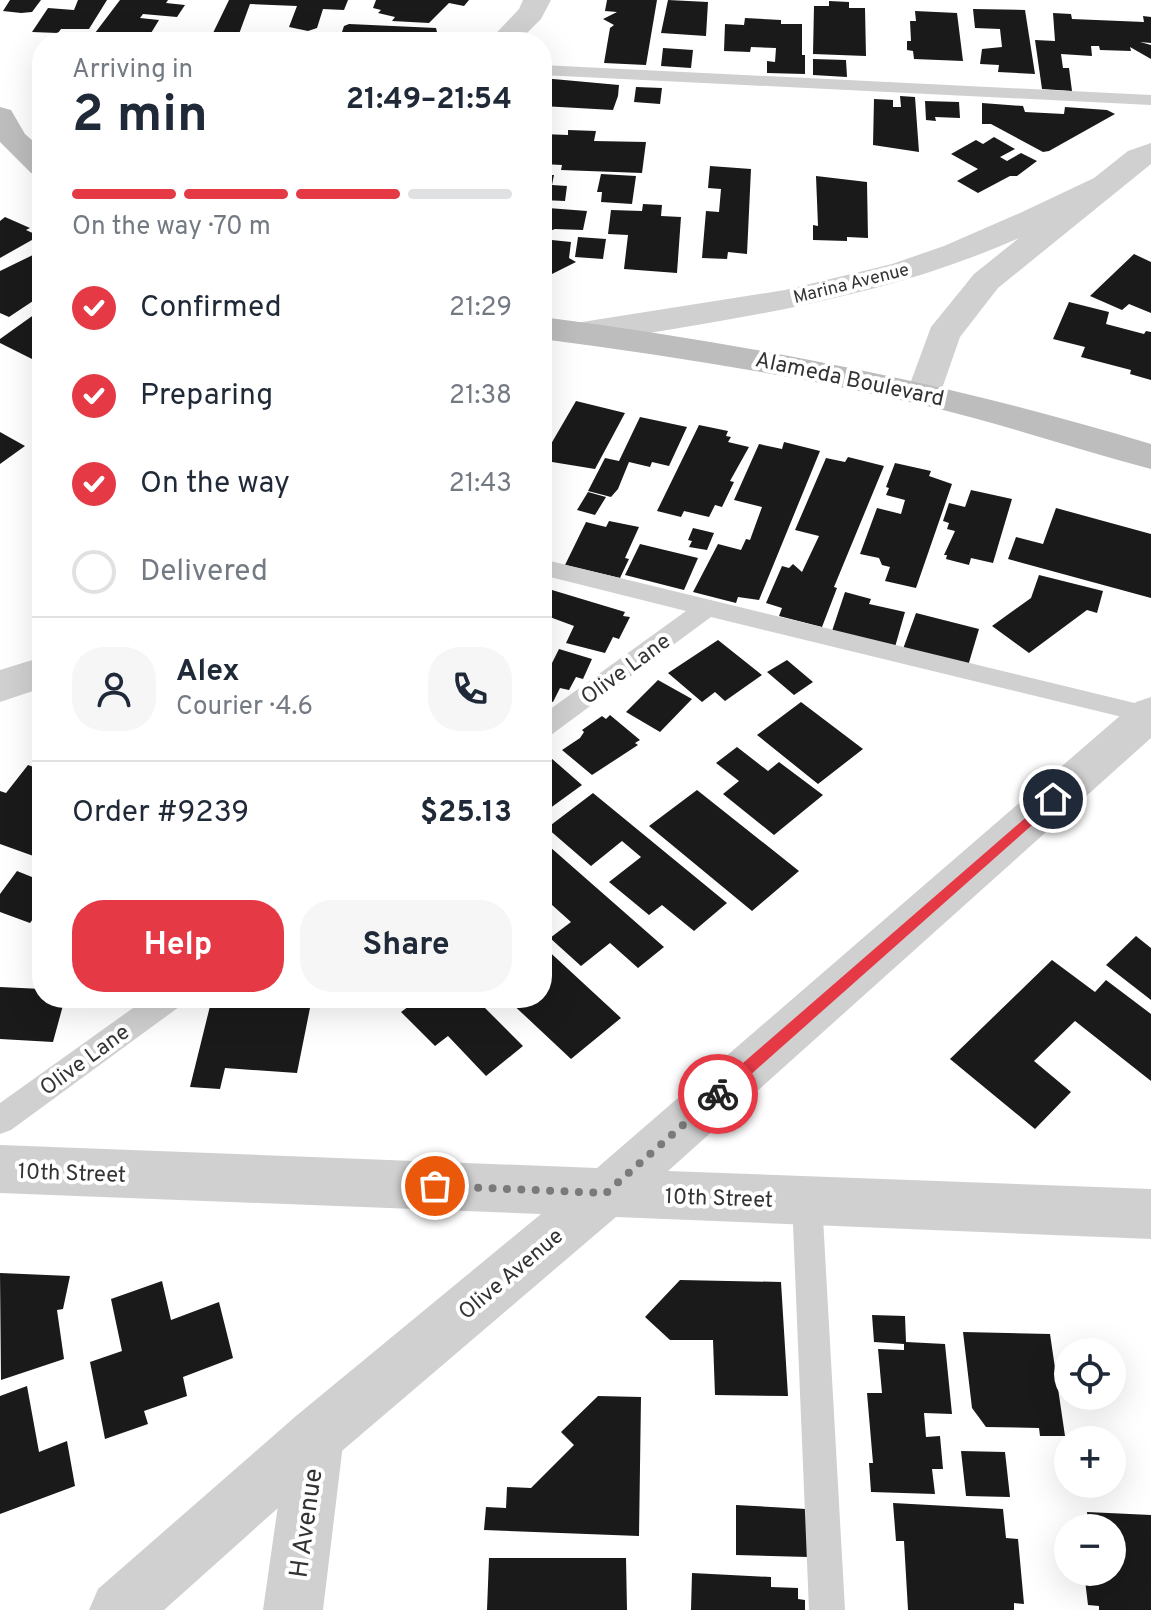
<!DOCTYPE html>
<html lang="en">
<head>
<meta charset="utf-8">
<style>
	:root { --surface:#fff; --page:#f6f6f7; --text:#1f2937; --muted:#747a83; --line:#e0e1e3; --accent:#e63946 }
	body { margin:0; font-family:Overpass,sans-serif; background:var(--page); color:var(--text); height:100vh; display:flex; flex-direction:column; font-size:30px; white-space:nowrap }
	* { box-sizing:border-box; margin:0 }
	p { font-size:26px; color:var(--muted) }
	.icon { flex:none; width:44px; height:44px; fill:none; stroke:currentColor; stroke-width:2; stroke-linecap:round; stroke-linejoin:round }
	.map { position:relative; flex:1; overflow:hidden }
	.side { position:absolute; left:32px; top:32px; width:520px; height:976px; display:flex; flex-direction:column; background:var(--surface); border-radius:32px; box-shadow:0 8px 32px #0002 }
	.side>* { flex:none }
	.tools { position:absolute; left:1054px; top:1338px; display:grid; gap:16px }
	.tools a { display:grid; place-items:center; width:72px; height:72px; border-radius:50%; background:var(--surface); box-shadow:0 8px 32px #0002; font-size:40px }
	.pin { position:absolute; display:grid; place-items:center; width:68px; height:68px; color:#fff; margin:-34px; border:4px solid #fff; border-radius:50%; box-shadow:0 2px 8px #0007 }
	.courier { position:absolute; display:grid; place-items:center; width:80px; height:80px; margin:-40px; border:6px solid #e63946; border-radius:50%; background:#fff; color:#222; box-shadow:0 2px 10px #0007 }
	.summary em { font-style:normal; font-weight:700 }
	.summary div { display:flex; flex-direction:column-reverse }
	.summary { display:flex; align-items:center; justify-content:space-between; height:136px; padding:0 40px }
	h1 { font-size:52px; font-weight:700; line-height:60px }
	.bar { display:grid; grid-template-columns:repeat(4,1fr); gap:12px 8px; align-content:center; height:96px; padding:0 40px }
	.bar i { height:10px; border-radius:6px; background:var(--line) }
	.bar .selected { background:var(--accent) }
	.bar p { grid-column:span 4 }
	.line { display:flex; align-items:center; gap:20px; padding:0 40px; border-top:2px solid var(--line) }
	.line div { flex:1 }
	.round { display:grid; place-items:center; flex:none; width:84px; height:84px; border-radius:32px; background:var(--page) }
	ol { padding:0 40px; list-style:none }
	li { display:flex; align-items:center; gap:24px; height:88px }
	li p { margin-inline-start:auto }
	li .icon { padding:8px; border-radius:50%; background:var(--accent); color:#fff; stroke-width:4 }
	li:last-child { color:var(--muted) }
	li i { width:44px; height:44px; border:4px solid var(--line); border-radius:50% }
	.button { display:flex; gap:16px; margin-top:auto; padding:16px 40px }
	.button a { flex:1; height:92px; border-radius:32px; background:var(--accent); color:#fff; font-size:32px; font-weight:700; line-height:92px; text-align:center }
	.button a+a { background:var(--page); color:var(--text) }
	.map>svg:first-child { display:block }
</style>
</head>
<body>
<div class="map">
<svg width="1151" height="1610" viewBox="0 0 1151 1610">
	<rect width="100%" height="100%" fill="#fff"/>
	<path fill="#1a1a1a" d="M10,0h31l-9,12 -11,1 -18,-2z
		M78,0h29l-18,29h-28l-3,4 -26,-1 16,-24 26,2z
		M120,0h48l-2,3 19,2 -8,12 -34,-3 -3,4 19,2 -11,18 -53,-5z
		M229,0h119l-4,10 -21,-1 -6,19 -9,3 -19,-4 8,-21 -47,-2 -11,30 -26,-1z
		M376,0h93l-5,6 -15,-3 -20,20 -37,-2 3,-4 -17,-4 3,-3 -8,-2z
		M607,0h50l-11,65 -42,-2 6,-35 4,-3 -11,-6 14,-7 -12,-1z
		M668,0l40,2 -2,34 -45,-3z
		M829,1l20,1v6h16l1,48 -53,-2 1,-48h15z
		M973,9l52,1 10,64 -37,-2 1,-7 -19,-1 2,-15 20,-2 -2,-18 -25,-1z
		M915,11l42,2 6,48 -49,-2 -1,-8 -6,-1v-9h4l-1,-20h6z
		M1053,13l18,1 1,5 72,3 -1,-6 8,1v26l-11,-1 11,3v14l-21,-12 1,4 -31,-1 -1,-4h-8l1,10 -31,-2 2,14h6l3,23 -30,-2 -7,-49 20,1z
		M745,18l36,2v4h21v31h3v19l-38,-1v-12l8,1 1,-14 -25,-1 -1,5 -26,-1 1,-27 19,1z
		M349,24l87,4 1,4 -4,10h-83l1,-3h-6l1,-4h-5l3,-9z
		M162,37l40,2 -2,3h-41z
		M663,48l30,2 -2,18 -30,-2z
		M813,59l33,1 1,17 -34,-2z
		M542,78l77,7 -1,11 -5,14 -71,-4z
		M636,87l26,1 -2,16 -26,-2z
		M900,96l15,1 4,55 -46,-7 1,-46 19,1v7h8z
		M925,101l34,1 1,16 -25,-1 1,4 -10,-1z
		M982,103l41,3 2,6 39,2 1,-7 42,3 8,4 -66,37 -6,1 -52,-28h-9z
		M568,130l28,1 -2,10 52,1 -4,31 -81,-3 1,-5 -20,-1v-30l26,1z
		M994,137l21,12 -15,8 7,4 14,-8 16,8 -20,15h-7l-32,17 -21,-12 21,-12 -27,-15 25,-14 7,4z
		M710,166l41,3 -4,85 -19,-2 -1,7 -25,-1 4,-47 13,1 2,-23 -13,-1z
		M601,174l35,2 -4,28 -31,-2 1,-10h-5z
		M542,175h12l-2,10 15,1 -2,15 -23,-1z
		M816,176l51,6 1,56 -21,-1v4l-34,-1v-15l5,1z
		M643,204l19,1 -1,11 20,1 -4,56 -53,-4 4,-34 -20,-1 3,-24 31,1z
		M548,208l39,3 -4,19 -28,-1 -13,5v-17h4z
		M5,217l25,11 -4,2 13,6 -39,22v-37z
		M578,237l28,2 -3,20 -28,-2z
		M542,239l29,3 -2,16 7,4 -34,17z
		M37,253l5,2v40l-33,22 -9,-4v-42z
		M1134,254l17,8v51l-22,-9 -7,6 -32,-14z
		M1069,302l40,10 -3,12 38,10 2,-3 5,1v48l-21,-6 1,-4 -50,-13 4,-10 -32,-8z
		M42,309v43l-10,7 -32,-16v-4z
		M576,401l49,12 -30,56 -49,-8 2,-4 -4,-1z
		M640,417l47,10 -18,39 -17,-4 -2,5 -21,-5 -11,27 -7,8 -23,-6 17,-33 14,3z
		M699,425l29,6 -2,5 5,1 -3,5 21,5 -19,34 4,1 -12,25 -7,-2 -6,12 -25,-6 -3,6 -24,-6z
		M0,432l25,14 -25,18z
		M784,442l36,9 -61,149 -21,-3 -2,6 -43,-11 25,-48 23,6 5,-11 4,1 12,-33 -28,-7 25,-56 23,5z
		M848,457l36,9 -50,121 3,1 -15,39 -43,-11 3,-8 -16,-5 16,-37 7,2 4,-4 9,8 17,-36 -24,-6 31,-72 19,4z
		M895,463l36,8 -2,5 23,8 -36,104 -31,-7 5,-14 -8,-2 -3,-7 -19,-4 17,-46 24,6 4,-14 -19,-5 3,-7 -3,-1z
		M971,490l41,9 -19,64 -22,-5 -2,7 -23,-6 1,-4h-3l11,-24 -8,-2 2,-6 -6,-2 6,-18 16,4z
		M588,492l18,5 -11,18 -18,-5z
		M1056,508l95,26v64l-143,-39 8,-22 27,7z
		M609,521l30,6 -14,31 4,1 -9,19 -55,-13 21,-43 20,5z
		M693,528l21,5 -7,17 -18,-3 3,-6 -4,-1z
		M640,544l58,14 -14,32 -59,-15z
		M1039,575l64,16 -6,22 -10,-3 -58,43 -37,-27 39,-28z
		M542,587l83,25 -2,4 7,1 -11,22 -6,-2 -8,16 -39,-10 8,-17 -27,-10 -5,10z
		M845,592l26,7 -2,5 36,8 -10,35 -63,-16z
		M916,613l63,16 -11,37 -65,-17z
		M718,640l44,35 -37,26 -10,-9 -13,10 -34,-29z
		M559,649l33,10 -9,20 -7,-2 -7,13 -9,-2 -7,14 -11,-3v-33l7,3z
		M787,660l26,22 -19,13 -27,-23z
		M658,680l34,19 -32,33 -34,-20z
		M801,702l62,47 -45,35 -61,-49z
		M610,715l30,25 -5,3 3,2 -46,30 -30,-25 18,-12 4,-6 -2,-2 20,-14 4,3z
		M737,747l31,24 11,-9 44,33 -49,40 -51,-41 16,-13 -23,-18z
		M551,758l31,27 -40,29v-50z
		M28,765l14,5v84l-3,4 -39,-14v-53l6,2z
		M697,790l102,81 -47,40 -103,-85z
		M593,793l134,110 -33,28 -32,-26 -13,10 -40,-33 32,-25 -19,-16 -31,25 -44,-38z
		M542,840l122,107 -26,21 -28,-25 -29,23 -31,-28 21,-16 -29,-26z
		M17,871l25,10v26l-12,16 -30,-11v-18z
		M1136,936l15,12v52l-45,-35z
		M542,945l79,73 -50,41 -65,-61h36z
		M1052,960l43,32 11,-12 45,34v67l-76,-60 -41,40 37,31 -36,37 -85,-70z
		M0,987l42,2v9h23l-12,44 -53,-3z
		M212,998h100l-15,75 -72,-5 -5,21 -30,-2z
		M420,998h55l48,48 -37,30 -38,-40 -13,10 -34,-34z
		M0,1273l70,3 -7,33 -6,1 7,49 -63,21z
		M680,1280l101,2 7,114 -73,-1 -2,-55h-43l-25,-23z
		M162,1281l9,39 48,-18 14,56 -50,19 4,19 -43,15 4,13 -43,15 -15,-77 32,-11 -11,-52z
		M872,1315l33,1 1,26 39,2 7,70 -28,-1 2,24 14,-1 3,33h-11l3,25 -64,-2 -2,-29h4l-6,-70h15l-4,-44 26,1v-6l-30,-2z
		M963,1332l87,2 15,102h-25l-1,-8 -53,-1 -14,-19z
		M27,1386l12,66 28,-11 8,45 -75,28v-118z
		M598,1396l43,1 -2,139 -155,-6 2,-23 20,1 1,-21 24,1 43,-43 -13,-13z
		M961,1451l44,1 5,45 -44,-1z
		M893,1503l110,6 3,29 12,1 6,65 -10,-1v7h-106l-4,-69h-8z
		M736,1505l70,4 2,48 -72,-2z
		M1087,1512l64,3v95h-52v-4l-11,-1 -4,-33h28v-44h-23z
		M489,1558h137l1,52h-140z
		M692,1573l79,4v10l27,1v11l7,1v10h-114z"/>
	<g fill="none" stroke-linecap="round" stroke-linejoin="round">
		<path fill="#d0d0d0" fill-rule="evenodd" d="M542,65l609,30v10l-609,-30z
			M542,559l605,147 4,2v16l-440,-107 -160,118 -9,3v-23l144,-104 -144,-36z
			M147,998h36l-4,9 -168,123 -11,4v-31z
			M807,1186l11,4 4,10 23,410h-36l-17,-410 4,-10z"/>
		<path fill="#d0d0d0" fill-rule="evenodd" d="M1151,143v21l-153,124 -38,49 -22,63 -13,4 -13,-4 -5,-8 24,-65 43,-53 45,-36c-139,62 -288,81 -437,106l-12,-3 -5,-8 5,-8 12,-3 203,-32 107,-26 52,-18 76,-33 74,-35 34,-27z
			M316,1408l20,8 8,20 -21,174h-60l25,-174 8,-20z"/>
		<path fill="#d0d0d0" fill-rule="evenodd" d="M523,0h28l-10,19 -23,23h-30l31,-33z
			M42,657v31l-42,14v-32z
			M1151,697v41l-483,433 483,18v50l-535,-22 -280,239 -172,154h-75l9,-21 198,-173 245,-202 -541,-21v-48l597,23 539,-466z"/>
		<path fill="#bdbdbd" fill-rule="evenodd" d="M0,107l11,3 14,24 17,15v26l-11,-2 -31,-31z
			M542,317c207,27 409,66 609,127v25c-75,-20 -148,-45 -224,-63 -127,-30 -256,-50 -385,-67z"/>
	</g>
	<path fill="#e63946" d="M1053,794l4,2v7l-334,296h-10v-10z"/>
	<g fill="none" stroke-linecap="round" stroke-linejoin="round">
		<path stroke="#7a7a7a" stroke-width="8" stroke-dasharray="0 14.4" d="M435,1186l171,7 112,-99"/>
	</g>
	<g text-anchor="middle" stroke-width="8" stroke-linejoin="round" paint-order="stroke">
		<g font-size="18" fill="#333" stroke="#fff">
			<text transform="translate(851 283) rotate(-14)" y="6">Marina Avenue</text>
		</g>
		<g font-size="22" fill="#333" stroke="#fff">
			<text transform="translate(850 378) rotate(12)" y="8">Alameda Boulevard</text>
			<text transform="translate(625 668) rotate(-36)" y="8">Olive Lane</text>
			<text transform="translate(84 1059) rotate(-36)" y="8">Olive Lane</text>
			<text transform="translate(72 1172) rotate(2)" y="8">10th Street</text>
			<text transform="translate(719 1197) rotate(2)" y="8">10th Street</text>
			<text transform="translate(510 1273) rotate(-40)" y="8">Olive Avenue</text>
		</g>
		<g font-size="26" fill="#333" stroke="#fff">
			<text transform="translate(305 1523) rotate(-82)" y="9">H Avenue</text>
		</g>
	</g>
</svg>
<div class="tools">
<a><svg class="icon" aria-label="locate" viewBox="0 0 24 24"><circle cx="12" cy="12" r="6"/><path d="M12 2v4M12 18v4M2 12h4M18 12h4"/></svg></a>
<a>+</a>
<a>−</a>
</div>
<div class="pin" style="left:435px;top:1186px;background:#ea580c"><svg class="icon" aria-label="bag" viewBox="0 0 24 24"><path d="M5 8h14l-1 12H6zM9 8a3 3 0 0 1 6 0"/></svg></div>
<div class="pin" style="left:1053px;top:799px;background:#1f2937"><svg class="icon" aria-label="home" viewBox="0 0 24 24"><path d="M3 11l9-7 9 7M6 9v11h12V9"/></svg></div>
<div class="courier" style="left:718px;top:1094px"><svg class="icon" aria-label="bike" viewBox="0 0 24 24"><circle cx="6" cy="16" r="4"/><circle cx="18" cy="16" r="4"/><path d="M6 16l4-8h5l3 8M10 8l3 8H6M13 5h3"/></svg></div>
<section class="side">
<div class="summary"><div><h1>2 min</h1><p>Arriving in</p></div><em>21:49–21:54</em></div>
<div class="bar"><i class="selected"></i><i class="selected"></i><i class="selected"></i><i></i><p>On the way · 70 m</p></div>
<ol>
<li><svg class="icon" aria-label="check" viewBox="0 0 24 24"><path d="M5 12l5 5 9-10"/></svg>Confirmed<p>21:29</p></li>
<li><svg class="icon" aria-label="check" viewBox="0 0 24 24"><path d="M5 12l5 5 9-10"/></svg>Preparing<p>21:38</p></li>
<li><svg class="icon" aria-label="check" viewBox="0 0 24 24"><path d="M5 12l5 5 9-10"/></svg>On the way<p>21:43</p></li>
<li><i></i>Delivered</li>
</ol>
<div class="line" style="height:144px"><a class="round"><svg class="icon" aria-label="person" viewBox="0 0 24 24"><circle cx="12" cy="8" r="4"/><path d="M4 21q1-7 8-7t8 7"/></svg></a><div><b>Alex</b><p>Courier · 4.6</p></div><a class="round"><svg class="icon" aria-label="phone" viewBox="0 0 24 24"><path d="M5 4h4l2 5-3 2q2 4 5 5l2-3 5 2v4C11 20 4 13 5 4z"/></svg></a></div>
<div class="line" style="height:104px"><div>Order #9239</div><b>$25.13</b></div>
<div class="button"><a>Help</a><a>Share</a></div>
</section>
</div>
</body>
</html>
